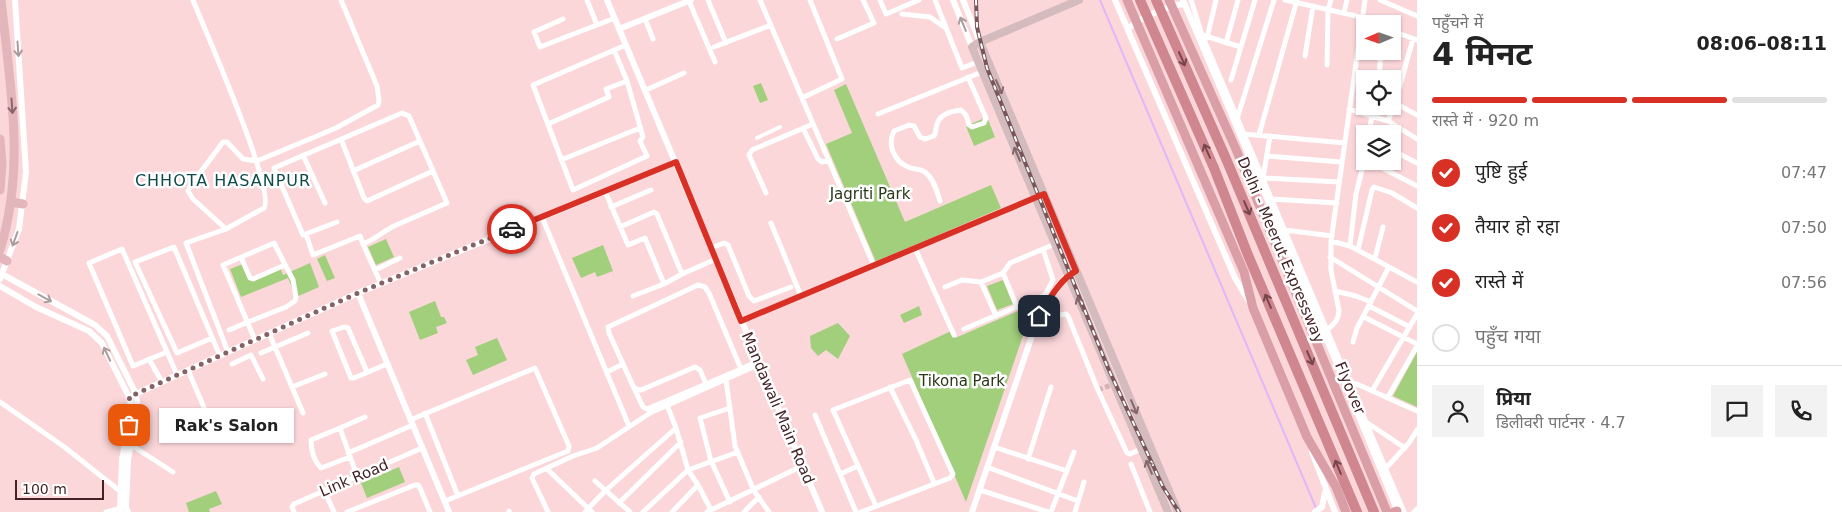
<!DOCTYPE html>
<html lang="hi">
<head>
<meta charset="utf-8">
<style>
	:root { --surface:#fff; --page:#f2f2f2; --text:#222; --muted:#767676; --line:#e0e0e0; --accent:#d93025 }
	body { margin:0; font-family:"DejaVu Sans","Noto Sans Devanagari",sans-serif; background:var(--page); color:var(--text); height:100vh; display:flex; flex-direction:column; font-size:19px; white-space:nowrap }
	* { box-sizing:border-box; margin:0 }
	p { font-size:16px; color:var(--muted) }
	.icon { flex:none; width:28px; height:28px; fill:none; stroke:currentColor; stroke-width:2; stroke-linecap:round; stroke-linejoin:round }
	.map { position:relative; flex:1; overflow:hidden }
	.sheet { display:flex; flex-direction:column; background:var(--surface); width:425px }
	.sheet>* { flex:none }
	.needle { width:32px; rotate:268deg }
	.controls { position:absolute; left:1356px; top:15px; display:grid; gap:10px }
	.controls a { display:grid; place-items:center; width:45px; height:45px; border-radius:0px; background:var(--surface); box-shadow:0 1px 4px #0004; font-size:25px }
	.scale { position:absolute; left:15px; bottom:12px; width:89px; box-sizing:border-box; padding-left:5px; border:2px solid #442327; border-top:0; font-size:14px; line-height:18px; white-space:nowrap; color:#442327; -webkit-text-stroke:4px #fff; paint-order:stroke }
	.pin { position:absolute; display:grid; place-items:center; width:42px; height:42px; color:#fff; margin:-21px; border-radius:10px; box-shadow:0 2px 8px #0006 }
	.courier { position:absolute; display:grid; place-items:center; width:50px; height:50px; margin:-25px; border:4px solid #d93025; border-radius:50%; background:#fff; color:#222; box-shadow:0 1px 6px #0007 }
	.bubble { position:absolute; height:35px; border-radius:0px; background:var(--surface); box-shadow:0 1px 4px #0004; font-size:16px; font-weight:700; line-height:35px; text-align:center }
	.overview em { font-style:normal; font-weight:700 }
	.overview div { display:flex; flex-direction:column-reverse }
	.overview { display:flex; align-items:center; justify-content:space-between; height:85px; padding:0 15px }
	h1 { font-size:32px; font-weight:700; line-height:38px }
	.bar { display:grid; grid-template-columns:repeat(4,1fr); gap:8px 5px; align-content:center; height:60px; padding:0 15px }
	.bar i { height:6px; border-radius:4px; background:var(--line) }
	.bar .current { background:var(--accent) }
	.bar p { grid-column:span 4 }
	.line { display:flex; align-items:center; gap:12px; padding:0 15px; border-top:1px solid var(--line) }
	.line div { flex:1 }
	.round { display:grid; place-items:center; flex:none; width:52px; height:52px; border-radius:0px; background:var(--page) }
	ol { padding:0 15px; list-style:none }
	li { display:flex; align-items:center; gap:15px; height:55px }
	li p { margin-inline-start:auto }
	li .icon { padding:5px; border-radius:50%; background:var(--accent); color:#fff; stroke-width:4 }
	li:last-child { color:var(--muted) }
	li i { width:28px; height:28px; border:2px solid var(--line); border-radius:50% }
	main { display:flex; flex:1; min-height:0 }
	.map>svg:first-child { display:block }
</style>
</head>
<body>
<main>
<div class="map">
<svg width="1417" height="512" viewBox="0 0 1417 512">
	<rect width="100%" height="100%" fill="#fbd7da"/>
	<path fill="#a1cf7c" d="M761,83l7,17 -8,3 -7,-17z
		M846,84l59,138 86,-37 10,23 -125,54 -50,-118 26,-11 -18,-43z
		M987,117l8,20 -21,9 -8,-20z
		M386,239l8,18 -18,8 -8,-18z
		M603,245l10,26 -16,6 -2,-5 -14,6 -9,-20z
		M325,255l10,23 -8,3 -10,-22z
		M310,263l9,24 -23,10 -8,-19 -47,19 -11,-28 13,-5 6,16 31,-13 3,8z
		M1003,280l10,24 -16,6 -10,-24z
		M435,301l6,16h3l3,6 -11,4 2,6 -18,7 -11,-28z
		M919,306l3,9 -18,8 -4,-8z
		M1018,311l8,16 -60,175 -64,-148 49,-23 4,7z
		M838,323l12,13 -12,23 -12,-9 -8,6 -7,-8 -1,-12z
		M497,338l10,22 -34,15 -7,-15 12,-5 -3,-8z
		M1417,352v55l-24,-11z
		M399,467l6,15 -38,16 -6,-15z
		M216,491l6,13 -13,5 1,3h-21l-3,-9z"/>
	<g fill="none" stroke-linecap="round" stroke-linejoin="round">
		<path stroke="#e0b7f9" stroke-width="2" d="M1100,0l216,508"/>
		<path stroke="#d6b3b6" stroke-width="5" stroke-dasharray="5 2.5" stroke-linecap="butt" d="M1098,390l16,-6"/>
		<path stroke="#fff" stroke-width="4" d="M757,138l23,-11"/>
		<path stroke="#fff" stroke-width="5" d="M193,0c11,28 83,190 71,208l-38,21 -40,14 42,109
			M587,0l10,25
			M708,0l18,43
			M760,0l114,266
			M880,0l6,14 33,-14
			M935,0l27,68 16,-6
			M1191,0l11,35 23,54 179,423
			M1285,0l76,17 15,7
			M1380,0l37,16
			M689,1l26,61
			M1344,13l3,-13
			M902,14l28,3 17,12
			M563,19l-29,13 6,15 75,-29
			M645,19l8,20
			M1392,31l25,9
			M1202,35l39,12
			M1207,38l9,-38
			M837,39l37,-16 -11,-23
			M1413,39l-18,64 22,12
			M1226,43l12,-43
			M714,47l57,-22
			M614,50l13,31 16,56 -3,4 7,15 -74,34 -40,-105 93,-40
			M1305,56l8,-50
			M1327,65l1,-55 3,-10
			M1379,79l2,-28
			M1231,80l24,-80
			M646,90l38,-17
			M802,98l40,-19 -32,-79
			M1349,109l39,12 29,18
			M878,114l104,-42
			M1370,114l2,-8
			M1237,119l37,-119
			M1388,121l7,-18
			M548,124l61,-27 -3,-8 21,-8
			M803,128l15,31 4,3 7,-2
			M1244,134l101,9
			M1369,134l3,-19
			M1259,135l38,-135
			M1270,136l-7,42 76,4
			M341,139l23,59 3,3 66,-30
			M1392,150l25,13
			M303,155l22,48
			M1267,156l74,6
			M561,160l79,-32
			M1369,161l48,25
			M353,171l67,-30 27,62 -53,23c-12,6 -18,13 -31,18l18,40
			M605,191l23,54 17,-7 19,46 18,-10
			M766,193l-17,-38 3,-5 61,-26
			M1271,199l66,4
			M940,201c-3,-9 -6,-22 -14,-28 -5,-5 -12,-3 -18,-6 -14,-6 -21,-22 -14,-36l15,-6 5,1 6,11 5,2 9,-3c3,-5 1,-7 3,-12 3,-10 15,-13 24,-14l5,5 3,10 3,2 12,-4 2,-5 -18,-41
			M611,207l40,-17
			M542,217l87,209
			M337,222l-34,13 -29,-67 128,-55 7,3 11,25
			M771,223l30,73
			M620,227l34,-15 3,2 25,60 34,-15
			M226,229l-33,-30 -5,-8 3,-6 32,-43h4l16,17 14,2 79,-33 42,-23 1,-5 -2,-14 -36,-86
			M1285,230l47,6
			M306,234l7,21 47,-19 3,8
			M1331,241l19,5 67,36
			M1350,246l6,-52 9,-36
			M711,248l13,-5 4,2 21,51 5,5 37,-14
			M915,248l39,87
			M1358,250l14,-60 2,-3 18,6 25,15
			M241,257l9,21 3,1 32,-14
			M1330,257l87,54
			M1375,258l8,-31
			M375,270l25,-12
			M1003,273l14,34
			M981,282l15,34
			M945,287l17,-7 19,2 22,-9 7,-10 45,-19
			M1335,291l21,5 15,6
			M633,296l31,-12
			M1369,306l41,21
			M1364,317l53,27
			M1038,318l28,-4 2,2 30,74 29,63 3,1 11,-5
			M964,329l81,-34 8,-15 -10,-31
			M229,330l19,-8 38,-15 9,-6 1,-4 -3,-17 -19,-37 -51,22c11,25 21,50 32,75
			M1327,330c7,-6 11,-9 12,-19l-8,-41v-29l34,-241
			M269,333l34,80
			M212,338l-35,15 -42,-91 39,-15 46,109
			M1353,342l4,-14 32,-61
			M167,352l-34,14 -44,-103 33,-14 49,112 6,14
			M261,353l47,-20
			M149,359l13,23
			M232,364l19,-9 12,24
			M741,369l-35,15 -6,-14 -5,-3 -54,23 -5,-1 -3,-3 -24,-53 -1,-6 90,-42 7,2 4,6 32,76 17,-8
			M188,370l26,61
			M367,372l-19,-44 -4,-1 -12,4 19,47h3l33,-14
			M607,372l16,-8
			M726,380l9,66 19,45 15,21
			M1349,382l10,3 58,26
			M292,387l33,-13
			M890,387l26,53 18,43
			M634,388l9,19 4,2 59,-25
			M1372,391l45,-77
			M1388,397l29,-51
			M0,402l63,44 57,45
			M667,405l9,23 12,42 10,15 13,25
			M425,413l33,83
			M815,415l41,97
			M410,420l125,-52 34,78 -1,5 -123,50
			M1366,422l39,26
			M340,428l-29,12c0,10 3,21 10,28l29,-11
			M131,445l42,27
			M994,447l73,24
			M348,453l65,-28
			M1028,459l23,-72
			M1131,464l19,48
			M987,467l91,34
			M1386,468l23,-25 8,-13
			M547,469l45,43
			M840,474l18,-8
			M357,476l-17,-48 25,-11
			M595,481l35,31
			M324,490l10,22
			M980,490l68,22
			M730,502l-19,-41 -11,-43 30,-10
			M619,503l62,-61
			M509,511v1
			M106,512l16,-4
			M294,512l-2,-5 2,-3 128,-56
			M347,512l68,-27h3l2,3 10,24
			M548,512l-16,-34 2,-4 39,-18 24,-8 53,-35 110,-49
			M585,512l20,-21 71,-63
			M643,512l45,-42 50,-18
			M672,512l26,-27
			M707,512l95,-46
			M744,512l15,-15
			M861,512l89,-34 3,-4 -43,-94 -77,30 43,96
			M1051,512l23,-60
			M1075,512l9,-30
			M1414,512l3,-3"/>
		<path stroke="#fff" stroke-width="6" d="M607,0l215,512
			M953,0l19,47
			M963,0l17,42
			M1115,0l120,278 13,22
			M1183,0l166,392 49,120
			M619,29l72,-29
			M1128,29c10,-11 42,-24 57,-25
			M0,273l95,52 12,11 29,58 2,14 -10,52 -2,48 2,4
			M0,279l19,-50 7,-57 -11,-172
			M0,286l36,21 53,24 13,12 27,54 3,11 -10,51 -2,50 1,3
			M358,293l91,219
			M741,321l303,-127
			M129,397l229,-104 318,-131
			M1312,452l23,60
			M972,512l67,-197 23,-34 6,-6 8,-4
			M1315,512l7,-5 3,-15"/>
		<path stroke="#d4bcbe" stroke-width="8" d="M1079,0l-99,42 -8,5 196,465
			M980,42l198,470"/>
		<path stroke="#e3b6bc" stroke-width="9" d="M0,139l2,24 -2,27
			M11,202l12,2
			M0,250c26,-83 10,-165 1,-250
			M0,257l7,4"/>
		<path stroke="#da9ea6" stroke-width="9" d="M1127,0l117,272 9,36 54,129 29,50 10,25
			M1169,0l66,147 152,365
			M1394,512l3,-1"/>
		<path stroke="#d0868f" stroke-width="10" d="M1140,0l74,168 34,87 109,257
			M1156,0l71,161 147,351"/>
		<g stroke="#775659" stroke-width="4">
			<path id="rail" d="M976,0l1,27 10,41 121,300 55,119 16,25"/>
		</g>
		<use href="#rail" stroke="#fff" stroke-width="2" stroke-dasharray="5.5" stroke-linecap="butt"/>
	</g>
	<defs><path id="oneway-shaft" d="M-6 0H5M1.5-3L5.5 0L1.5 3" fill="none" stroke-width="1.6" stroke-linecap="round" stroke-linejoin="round" transform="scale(1.25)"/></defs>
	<g stroke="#ab9c9e">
		<use href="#oneway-shaft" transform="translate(963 24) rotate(-112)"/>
		<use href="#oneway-shaft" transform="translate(18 49) rotate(86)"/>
		<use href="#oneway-shaft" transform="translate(15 239) rotate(110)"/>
		<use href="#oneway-shaft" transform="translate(45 298) rotate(29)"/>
		<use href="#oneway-shaft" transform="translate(107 354) rotate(-115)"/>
	</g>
	<g stroke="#75464b">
		<use href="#oneway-shaft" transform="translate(1182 59) rotate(66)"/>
		<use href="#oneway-shaft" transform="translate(1207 151) rotate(-114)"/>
		<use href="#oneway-shaft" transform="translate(1247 208) rotate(67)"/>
		<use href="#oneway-shaft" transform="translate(1268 301) rotate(-113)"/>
		<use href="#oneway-shaft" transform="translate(1310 358) rotate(67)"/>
		<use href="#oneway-shaft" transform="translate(1338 467) rotate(-113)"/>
	</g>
	<g stroke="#85686b">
		<use href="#oneway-shaft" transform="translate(999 87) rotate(67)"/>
		<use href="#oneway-shaft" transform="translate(1017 154) rotate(-113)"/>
		<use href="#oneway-shaft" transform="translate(1080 304) rotate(-113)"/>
		<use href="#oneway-shaft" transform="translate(1134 407) rotate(67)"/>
		<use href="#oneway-shaft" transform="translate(1149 467) rotate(-113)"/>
	</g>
	<use stroke="#8c656a" href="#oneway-shaft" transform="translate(12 106) rotate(86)"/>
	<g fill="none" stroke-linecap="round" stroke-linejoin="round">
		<path stroke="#846266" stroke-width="5" stroke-dasharray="0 9" d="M129,425l3,-17 -3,-11 229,-104 154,-64"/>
		<path stroke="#d93025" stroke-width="6" d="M512,229l164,-67 65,159 303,-127 32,77c-17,9 -27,29 -37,45"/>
	</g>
	<g text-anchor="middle" stroke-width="5" stroke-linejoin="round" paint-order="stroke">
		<g font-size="15" fill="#273916" stroke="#fff">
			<text x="870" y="199">Jagriti Park</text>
			<text x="962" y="386">Tikona Park</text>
		</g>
		<g font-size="15" fill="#442327" stroke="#fff">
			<text transform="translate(1281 250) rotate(67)" y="5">Delhi - Meerut Expressway</text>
			<text transform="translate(1350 388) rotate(67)" y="5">Flyover</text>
			<text transform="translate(778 408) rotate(67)" y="5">Mandawali Main Road</text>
			<text transform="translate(354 478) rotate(-23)" y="5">Link Road</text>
		</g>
		<g font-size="16" letter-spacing="1" fill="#0d4c4b" stroke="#fff">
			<text x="223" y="186">CHHOTA HASANPUR</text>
		</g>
	</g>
</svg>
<div class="controls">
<a><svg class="needle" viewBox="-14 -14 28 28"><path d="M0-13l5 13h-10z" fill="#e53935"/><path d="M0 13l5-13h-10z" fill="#767676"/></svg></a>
<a><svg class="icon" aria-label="locate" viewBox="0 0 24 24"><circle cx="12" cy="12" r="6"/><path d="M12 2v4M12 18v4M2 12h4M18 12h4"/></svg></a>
<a><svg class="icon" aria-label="layers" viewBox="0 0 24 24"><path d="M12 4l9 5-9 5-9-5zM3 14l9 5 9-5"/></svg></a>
</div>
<div class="scale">100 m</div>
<div class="pin" style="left:129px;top:425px;background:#ea580c"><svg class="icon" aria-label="bag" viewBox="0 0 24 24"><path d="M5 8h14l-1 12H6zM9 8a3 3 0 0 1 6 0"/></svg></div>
<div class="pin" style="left:1039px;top:316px;background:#1f2937"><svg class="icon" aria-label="home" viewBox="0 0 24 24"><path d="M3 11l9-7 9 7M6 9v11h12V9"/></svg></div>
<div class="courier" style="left:512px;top:229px"><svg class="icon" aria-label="car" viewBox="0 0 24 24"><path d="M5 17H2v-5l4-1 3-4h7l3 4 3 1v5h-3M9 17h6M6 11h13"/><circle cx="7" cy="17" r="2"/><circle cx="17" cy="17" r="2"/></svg></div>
<div class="bubble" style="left:159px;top:408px;width:135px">Rak's Salon</div>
</div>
<section class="sheet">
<div class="overview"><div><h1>4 मिनट</h1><p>पहुँचने में</p></div><em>08:06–08:11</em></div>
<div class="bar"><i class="current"></i><i class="current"></i><i class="current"></i><i></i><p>रास्ते में · 920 m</p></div>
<ol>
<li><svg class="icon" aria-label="check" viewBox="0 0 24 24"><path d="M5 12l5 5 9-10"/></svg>पुष्टि हुई<p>07:47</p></li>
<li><svg class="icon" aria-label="check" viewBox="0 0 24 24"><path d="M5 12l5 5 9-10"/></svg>तैयार हो रहा<p>07:50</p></li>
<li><svg class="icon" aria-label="check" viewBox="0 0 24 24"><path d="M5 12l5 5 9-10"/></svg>रास्ते में<p>07:56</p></li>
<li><i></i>पहुँच गया</li>
</ol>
<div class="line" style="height:90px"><a class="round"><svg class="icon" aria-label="person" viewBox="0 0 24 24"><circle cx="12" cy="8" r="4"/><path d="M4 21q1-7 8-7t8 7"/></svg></a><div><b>प्रिया</b><p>डिलीवरी पार्टनर · 4.7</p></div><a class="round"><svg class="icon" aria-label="chat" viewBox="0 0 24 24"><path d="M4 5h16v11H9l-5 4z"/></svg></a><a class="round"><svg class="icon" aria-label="phone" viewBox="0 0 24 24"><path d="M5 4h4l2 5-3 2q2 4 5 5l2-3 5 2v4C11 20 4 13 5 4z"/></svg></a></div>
</section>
</main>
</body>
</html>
